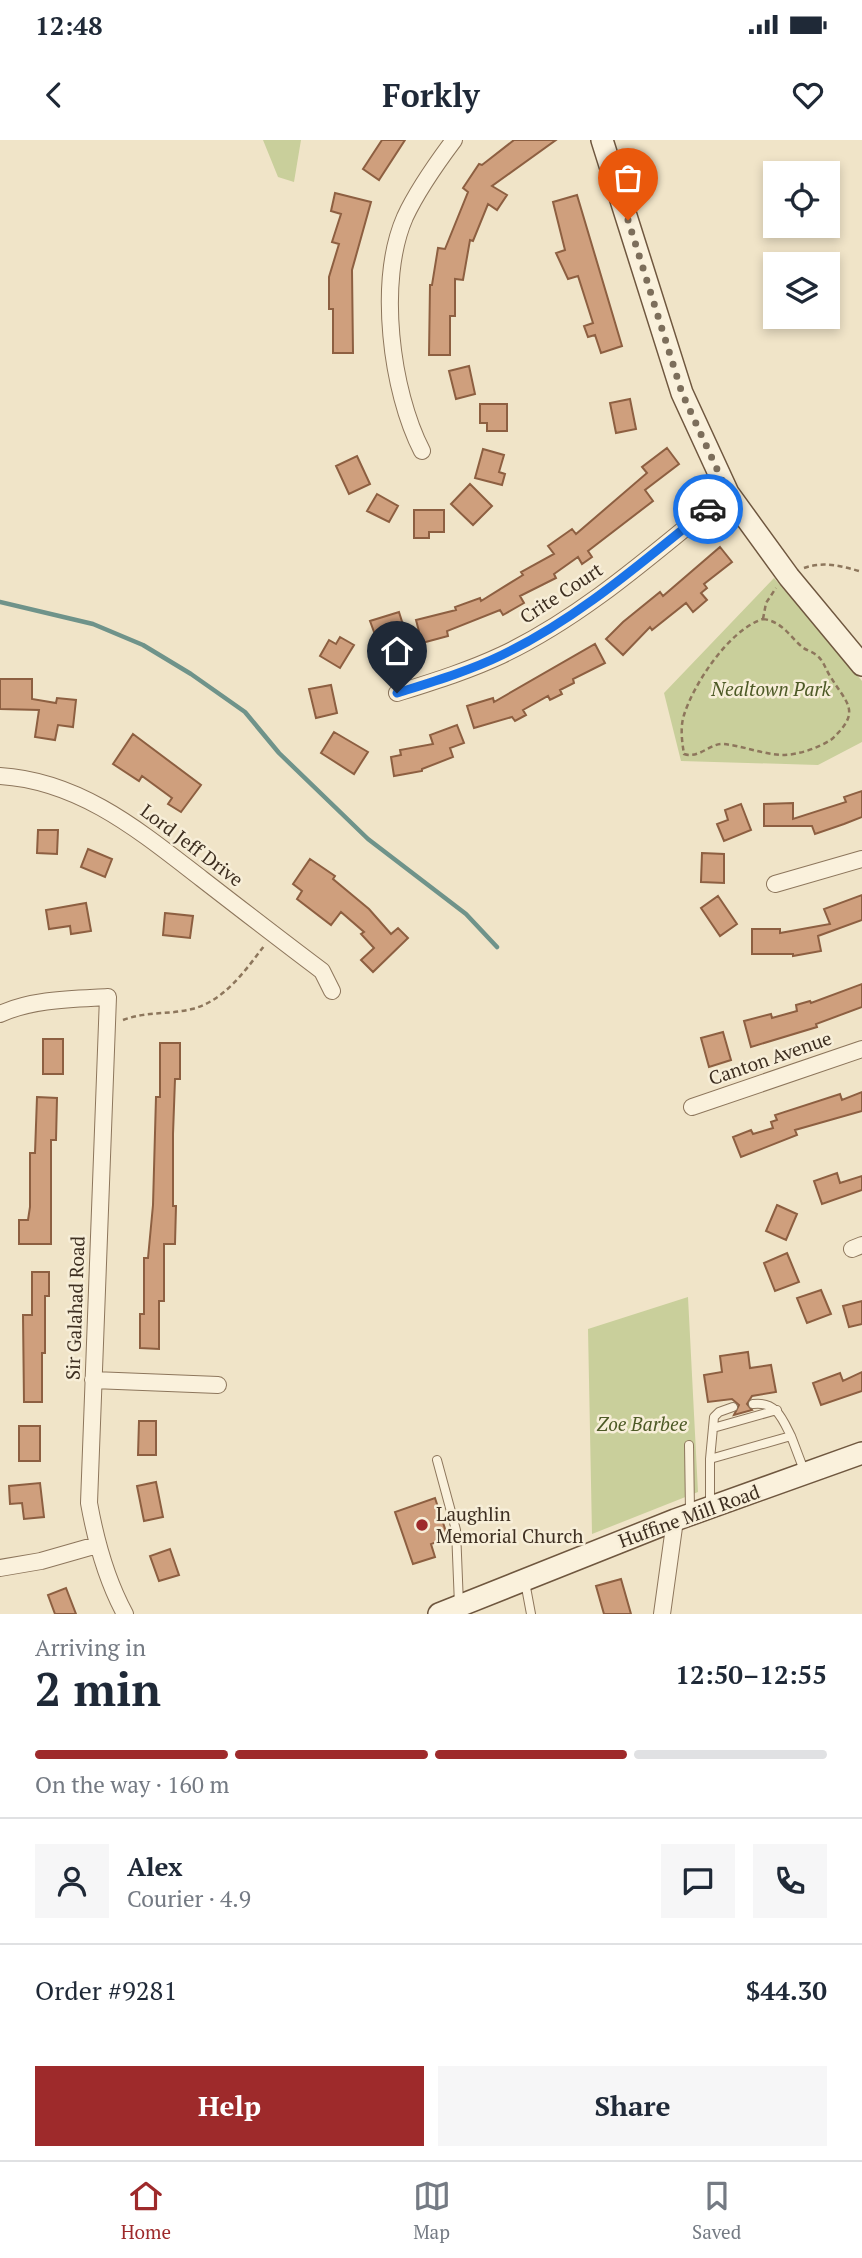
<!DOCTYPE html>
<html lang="en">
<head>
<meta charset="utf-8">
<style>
	:root { --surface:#fff; --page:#f6f6f7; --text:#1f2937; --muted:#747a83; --line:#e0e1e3; --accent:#9e2a2b }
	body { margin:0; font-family:"PT Serif",serif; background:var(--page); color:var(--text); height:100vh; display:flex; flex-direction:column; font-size:26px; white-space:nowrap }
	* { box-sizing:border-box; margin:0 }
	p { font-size:23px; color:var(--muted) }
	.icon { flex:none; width:38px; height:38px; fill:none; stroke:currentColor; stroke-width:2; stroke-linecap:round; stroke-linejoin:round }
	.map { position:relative; height:1474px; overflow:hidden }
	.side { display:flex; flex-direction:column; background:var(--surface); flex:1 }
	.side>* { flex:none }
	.fabs { position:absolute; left:763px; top:21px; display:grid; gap:14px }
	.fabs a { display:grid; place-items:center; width:77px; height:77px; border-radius:0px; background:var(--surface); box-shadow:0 4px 10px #0003; font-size:35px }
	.pin { position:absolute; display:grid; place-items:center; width:60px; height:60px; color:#fff; margin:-72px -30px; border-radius:50% 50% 50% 0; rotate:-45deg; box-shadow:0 0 7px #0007 }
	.pin .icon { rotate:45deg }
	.courier { position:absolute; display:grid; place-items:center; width:70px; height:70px; margin:-35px; border:5px solid #1a73e8; border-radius:50%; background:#fff; color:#222; box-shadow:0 2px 9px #0007 }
	.headline em { font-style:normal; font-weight:700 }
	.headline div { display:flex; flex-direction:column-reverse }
	.headline { display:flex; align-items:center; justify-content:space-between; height:119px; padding:0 35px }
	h1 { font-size:46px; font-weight:700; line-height:52px }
	.bar { display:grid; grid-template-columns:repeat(4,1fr); gap:10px 7px; align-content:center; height:84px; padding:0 35px }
	.bar i { height:9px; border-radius:5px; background:var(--line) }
	.bar .on { background:var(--accent) }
	.bar p { grid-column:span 4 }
	.line { display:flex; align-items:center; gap:18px; padding:0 35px; border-top:2px solid var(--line) }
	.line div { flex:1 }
	.round { display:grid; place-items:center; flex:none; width:74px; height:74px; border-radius:0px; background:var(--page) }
	.cta { display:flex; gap:14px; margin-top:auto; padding:14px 35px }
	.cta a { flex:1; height:80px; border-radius:0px; background:var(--accent); color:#fff; font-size:28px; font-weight:700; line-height:80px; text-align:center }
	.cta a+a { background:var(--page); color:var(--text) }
	.status { display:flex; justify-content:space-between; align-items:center; height:49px; padding:0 35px; background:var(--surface); direction:ltr }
	.status svg { height:19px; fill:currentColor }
	header { display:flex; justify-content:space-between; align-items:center; height:91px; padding:0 35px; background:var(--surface); font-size:32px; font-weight:700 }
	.tabs { display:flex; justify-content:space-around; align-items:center; height:98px; border-top:2px solid var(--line); background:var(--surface); font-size:19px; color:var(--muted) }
	.tabs a { display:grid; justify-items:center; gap:4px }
	.tabs .on { color:var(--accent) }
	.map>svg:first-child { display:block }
</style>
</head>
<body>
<div class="status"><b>12:48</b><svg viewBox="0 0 49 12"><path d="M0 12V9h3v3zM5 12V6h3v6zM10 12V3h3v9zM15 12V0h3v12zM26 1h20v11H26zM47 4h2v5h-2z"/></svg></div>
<header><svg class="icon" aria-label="back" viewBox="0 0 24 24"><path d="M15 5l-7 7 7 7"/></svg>Forkly<svg class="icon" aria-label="heart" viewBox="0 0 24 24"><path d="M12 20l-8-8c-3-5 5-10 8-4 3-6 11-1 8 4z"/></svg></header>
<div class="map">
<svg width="862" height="1474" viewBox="0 0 862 1474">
	<rect width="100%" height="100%" fill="#f0e4c8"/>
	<path fill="#c9cf9b" d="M263,0h38l-7,42 -16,-5z
		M774,438l88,103v61l-44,23 -137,-4 -17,-68z
		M688,1157l10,195 -106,42 -4,-205z"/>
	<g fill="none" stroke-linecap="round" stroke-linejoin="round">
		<path stroke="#6f938a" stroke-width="4.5" d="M0,462l93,22 50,21 48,29 54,38 34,41 89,86 98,75 31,33"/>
	</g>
	<path fill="#cf9f7d" stroke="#8d5f41" stroke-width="2" d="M382,0h23l-26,40 -16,-11z
		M514,0h42l-64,46 15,9 -10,15 -9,-6 -15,37 -3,-1 -7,40 -8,-1v37h-5v39h-21l1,-70h2l6,-37 7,1 23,-57 -5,-4 16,-24 3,1z
		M335,53l36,9 -19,68 1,83h-20v-44h-4v-32l10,-33 -7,-2 9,-28 -10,-3z
		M577,55l45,151 -21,7 -6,-18 -7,2 -4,-11 9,-3 -15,-47 -10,3 -12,-26 9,-3 -12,-48z
		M469,226l6,28 -19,5 -7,-28z
		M630,259l6,30 -20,4 -6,-30z
		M480,264h27v27h-20v-8h-7z
		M667,308l12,16 -34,26 8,11 -65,50 4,6 -10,7 -4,-7 -24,17 2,4 -36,18 4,7 -21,12 -3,-5 -53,21 1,5 -26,7 -6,-23 40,-10 -1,-3 25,-9 1,3 42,-26 -2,-3 33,-18 -6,-8 24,-17 4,5 71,-61 -5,-6z
		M483,309l21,6 -5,17 6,2 -3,11 -27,-7z
		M357,316l13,28 -21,10 -13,-28z
		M470,344l22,22 -19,19 -22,-21z
		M377,354l21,12 -9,16 -22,-11z
		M414,370h30v22h-15v6h-15z
		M720,407l12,15 -28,22 3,4 -6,5 6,7 -14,12 -7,-9 -34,27 -2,-3 -27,28 -17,-16 17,-17 37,-30 3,4z
		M399,472l6,19 -28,9 -7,-19z
		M340,497l14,8 -14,23 -20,-12 9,-16 7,4z
		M595,504l10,19 -32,16 1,4 -14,7 2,4 -12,6 -2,-4 -25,14 3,5 -11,6 -3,-4 -38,11 -7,-22 26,-8 1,4z
		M0,539h32v20l24,4 1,-5 19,2 -3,27 -15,-2 -3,15 -20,-3 4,-27 -39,-1z
		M331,545l6,28 -21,5 -7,-29z
		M457,585l7,18 -14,5 3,9 -31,12v2l-28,5 -3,-19 10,-2 -1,-5 33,-6 -3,-9z
		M334,592l34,20 -14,22 -33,-21z
		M133,594l68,51 -20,27 -13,-8 4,-6 -30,-22 -3,5 -26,-17z
		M862,651v26l-18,7 -29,10 -3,-8h-48v-22l29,-1v16l53,-17 -2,-5z
		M741,664l10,26 -27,11 -7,-17 11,-4 -3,-10z
		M38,690h20l-1,24 -20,-1z
		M88,709l24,10 -7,18 -24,-10z
		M702,713l22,1v29l-23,-1z
		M310,719l25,17 -2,3 36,30 22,25 7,-6 10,10 -35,34 -12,-12 13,-12 -13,-14 3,-2 -23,-20 -10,13 -34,-26 5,-8 -9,-7z
		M862,755v25l-44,16 3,15 -28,5v-2h-41v-25h28v4l50,-9 -6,-15z
		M718,756l19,28 -17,12 -19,-28z
		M86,763l5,28 -20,3 -1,-8 -21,3 -3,-19z
		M165,773l28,3 -3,22 -27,-3z
		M862,844v23l-46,17 1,3 -66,20 -7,-26 27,-7 1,4 25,-7 -1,-6 14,-4 1,2z
		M723,892l8,28 -22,7 -8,-29z
		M43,899h20v35h-20z
		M160,903h20v36h-5l-2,55v72h3l-1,38h-11v57h-5v48l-19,-1v-34h4v-56h4l5,-53 3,-108h4z
		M862,952v19l-67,19 2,5 -56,22 -8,-20 18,-7 2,4 20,-6 -2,-6 6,-2 -2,-5 65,-21 2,6z
		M37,957l20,1 -1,42h-5v104h-32v-24h9l2,-13v-54h5z
		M837,1033l3,10 22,-7v14l-40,14 -8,-23z
		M777,1065l20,9 -11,26 -20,-9z
		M787,1113l12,29 -24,9 -11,-28z
		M32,1132h17v24h-4v57h-3v49h-18l-1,-87h9z
		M821,1150l10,24 -24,9 -10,-25z
		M862,1161v23l-13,3 -6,-21z
		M748,1212l2,16 21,-3 5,27 -24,4 -5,8 5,6 -18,5 5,-10 -7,-6 -24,3 -4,-27 18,-3 -2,-16z
		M862,1232v19l-41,14 -8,-22 27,-10 3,8z
		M139,1281h17v34h-18z
		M19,1286h21v35h-21z
		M156,1342l7,35 -19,4 -7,-35z
		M40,1343l4,34 -20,2 -2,-16 -12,1 -1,-18z
		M435,1358l13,40 -17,6 4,13 -22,7 -18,-52z
		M170,1409l9,26 -20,6 -9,-25z
		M621,1439l10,35h-27l-8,-28z
		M66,1448l10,26h-21l-7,-19z"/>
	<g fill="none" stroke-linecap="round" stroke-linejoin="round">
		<g stroke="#8d765c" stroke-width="10">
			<path id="lane" d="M753,1264c23,-3 29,14 38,32
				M713,1288l64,-18
				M689,1305l1,66
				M710,1319l4,-42 5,-5 14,-5
				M437,1320l19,70 3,75
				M710,1367v-48l81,-23 14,37
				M525,1442l6,32"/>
		</g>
		<g stroke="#8d765c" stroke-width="18">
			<path id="street" d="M422,311c-31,-60 -45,-170 -17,-234 13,-28 31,-53 49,-77
				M397,553c35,-11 71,-22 105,-38 84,-40 154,-104 226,-162
				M0,636c81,5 141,56 202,103 40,31 80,62 120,92l10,20
				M775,744l87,-25
				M0,874c33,-15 73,-15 108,-17l-19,506c7,39 17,76 36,111
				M692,967l170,-58
				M852,1109l10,-4
				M93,1240l125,5
				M0,1428l41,-7 56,-16
				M662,1474l13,-94"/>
		</g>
		<g stroke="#6f573f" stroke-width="24">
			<path id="secondary" d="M602,0l80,253 46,100 61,84 73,88
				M439,1474l236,-94 187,-67"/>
		</g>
		<path stroke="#8d765c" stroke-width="2.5" stroke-dasharray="5 3.5" stroke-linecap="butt" d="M804,428c19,-7 39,-2 58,4
			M763,479c18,2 26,16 38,27 4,4 10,5 14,8 8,5 10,14 15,22 17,28 32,35 2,63 -13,9 -34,16 -50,16 -20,-1 -39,-9 -58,-11 -15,-1 -24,15 -40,10 -2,-12 -4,-27 0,-39 10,-32 46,-86 79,-96z
			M763,479l3,-16 10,-15
			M123,880c23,-9 46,-5 69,-11 32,-8 53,-38 72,-63"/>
		<use href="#lane" stroke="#faf1dc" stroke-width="8"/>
		<use href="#street" stroke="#faf1dc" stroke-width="16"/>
		<use href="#secondary" stroke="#faf1dc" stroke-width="21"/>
	</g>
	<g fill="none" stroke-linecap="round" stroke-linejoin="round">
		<path stroke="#7c6e5b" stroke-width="7" stroke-dasharray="0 12.6" d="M628,80l54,173 46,100 -20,16"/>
		<path stroke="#1a73e8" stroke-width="9" d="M397,553c35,-11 72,-22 105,-38 77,-37 141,-94 206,-146"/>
	</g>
	<circle fill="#9e2a2b" stroke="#f7eed8" stroke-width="2.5" cx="422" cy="1385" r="7"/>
	<g text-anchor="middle" stroke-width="5" stroke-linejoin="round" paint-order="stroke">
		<g font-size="19" fill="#3d2e20" stroke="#f7eed8">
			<text transform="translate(561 453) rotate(-33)" y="7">Crite Court</text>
			<text transform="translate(192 705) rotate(37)" y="7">Lord Jeff Drive</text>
			<text transform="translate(770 918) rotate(-19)" y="7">Canton Avenue</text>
			<text transform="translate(75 1168) rotate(-88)" y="7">Sir Galahad Road</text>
			<text transform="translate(689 1376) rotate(-20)" y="7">Huffine Mill Road</text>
		</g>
		<g font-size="19" font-style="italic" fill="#4d5a26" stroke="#f7eed8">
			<text x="771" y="556">Nealtown Park</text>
			<text x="642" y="1291">Zoe Barbee</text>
		</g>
		<g font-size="19" fill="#3d2e20" stroke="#f7eed8" text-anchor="start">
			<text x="436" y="1381">Laughlin<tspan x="436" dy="22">Memorial Church</tspan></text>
		</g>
	</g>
</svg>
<div class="fabs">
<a><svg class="icon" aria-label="locate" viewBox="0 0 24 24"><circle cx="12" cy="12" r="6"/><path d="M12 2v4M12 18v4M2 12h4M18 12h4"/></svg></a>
<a><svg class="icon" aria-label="layers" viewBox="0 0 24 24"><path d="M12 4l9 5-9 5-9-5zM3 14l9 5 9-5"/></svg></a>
</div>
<div class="pin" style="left:628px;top:80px;background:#ea580c"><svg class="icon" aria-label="bag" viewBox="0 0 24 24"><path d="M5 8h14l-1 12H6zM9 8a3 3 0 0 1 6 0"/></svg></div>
<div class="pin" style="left:397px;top:553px;background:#1f2937"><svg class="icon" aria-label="home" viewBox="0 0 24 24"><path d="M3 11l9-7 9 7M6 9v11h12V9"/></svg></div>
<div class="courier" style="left:708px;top:369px"><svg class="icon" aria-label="car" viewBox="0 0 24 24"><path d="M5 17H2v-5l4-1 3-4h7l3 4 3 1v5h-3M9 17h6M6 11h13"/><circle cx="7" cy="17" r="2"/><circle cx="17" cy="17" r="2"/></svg></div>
</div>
<section class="side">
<div class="headline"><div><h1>2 min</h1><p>Arriving in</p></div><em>12:50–12:55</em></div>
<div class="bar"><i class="on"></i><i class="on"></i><i class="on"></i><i></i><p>On the way · 160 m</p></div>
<div class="line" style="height:126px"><a class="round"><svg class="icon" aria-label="person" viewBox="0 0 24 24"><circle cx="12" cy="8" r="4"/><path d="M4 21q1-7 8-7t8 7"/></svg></a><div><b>Alex</b><p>Courier · 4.9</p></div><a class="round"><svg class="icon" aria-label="chat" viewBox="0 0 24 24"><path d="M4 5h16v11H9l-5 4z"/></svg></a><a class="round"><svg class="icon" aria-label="phone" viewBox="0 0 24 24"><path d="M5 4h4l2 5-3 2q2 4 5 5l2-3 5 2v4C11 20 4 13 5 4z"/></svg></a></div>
<div class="line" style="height:91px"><div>Order #9281</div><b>$44.30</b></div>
<div class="cta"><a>Help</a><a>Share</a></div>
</section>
<nav class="tabs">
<a class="on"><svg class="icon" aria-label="home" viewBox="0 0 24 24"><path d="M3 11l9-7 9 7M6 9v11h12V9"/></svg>Home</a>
<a><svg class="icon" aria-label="map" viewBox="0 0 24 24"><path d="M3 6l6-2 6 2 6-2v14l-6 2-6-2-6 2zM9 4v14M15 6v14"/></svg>Map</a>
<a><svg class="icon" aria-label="saved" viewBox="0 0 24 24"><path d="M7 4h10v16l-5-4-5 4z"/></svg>Saved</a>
</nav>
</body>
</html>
